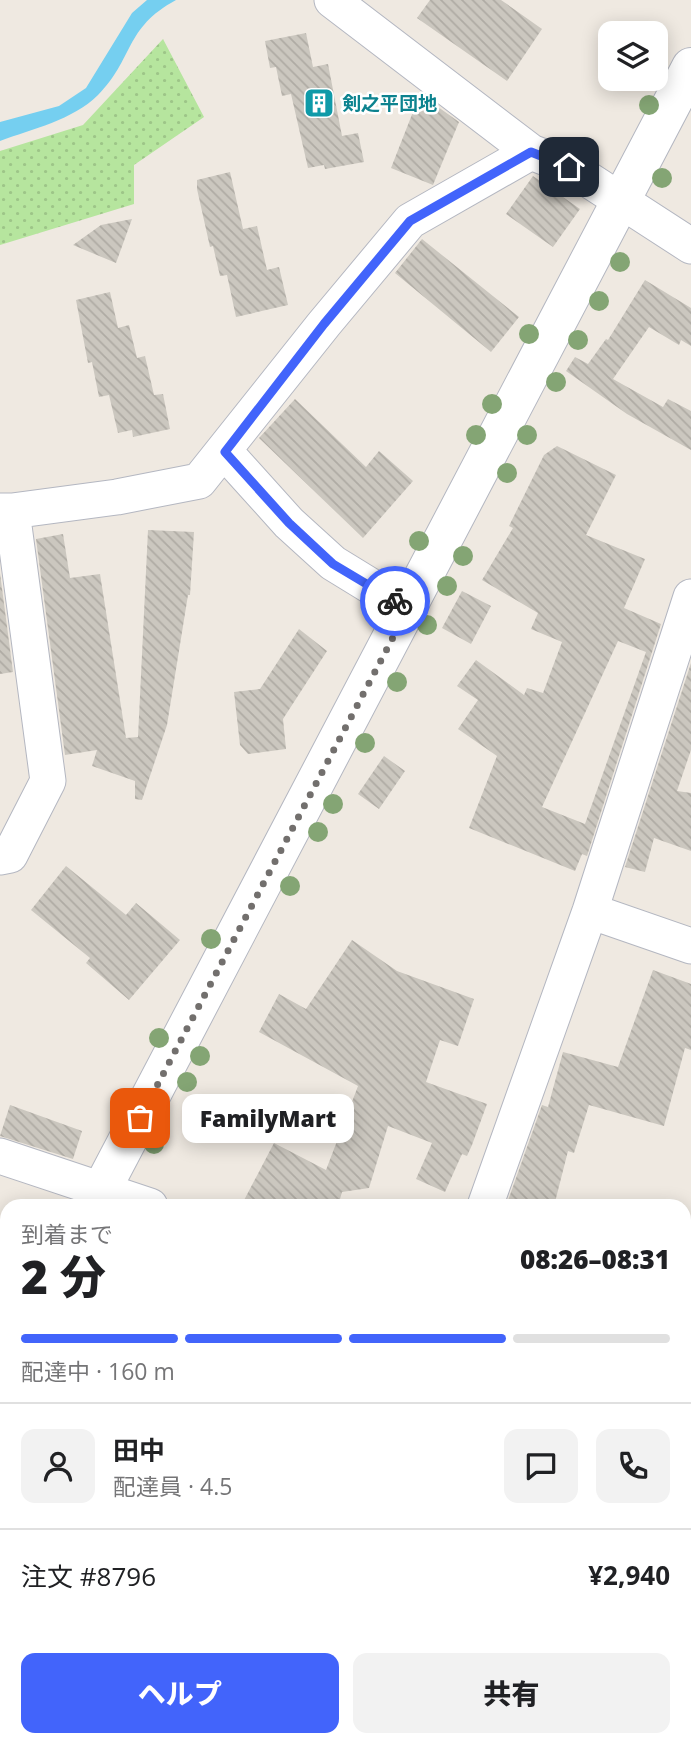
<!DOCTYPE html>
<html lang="ja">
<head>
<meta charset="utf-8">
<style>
	:root { --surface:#fff; --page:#f2f2f2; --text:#202124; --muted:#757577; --line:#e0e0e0; --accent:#4264fb }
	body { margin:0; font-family:"Open Sans","Noto Sans JP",sans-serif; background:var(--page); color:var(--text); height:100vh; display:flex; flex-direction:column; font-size:26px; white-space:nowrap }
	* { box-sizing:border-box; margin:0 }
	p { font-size:23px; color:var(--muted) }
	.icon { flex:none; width:38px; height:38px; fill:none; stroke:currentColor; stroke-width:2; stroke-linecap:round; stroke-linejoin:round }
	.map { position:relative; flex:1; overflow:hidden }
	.side { position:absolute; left:0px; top:1199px; width:691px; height:548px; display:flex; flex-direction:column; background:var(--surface); border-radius:21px 21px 0 0; box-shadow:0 4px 18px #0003 }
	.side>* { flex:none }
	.controls { position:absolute; left:598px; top:21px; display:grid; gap:14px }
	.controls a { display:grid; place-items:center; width:70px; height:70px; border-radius:14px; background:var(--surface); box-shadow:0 4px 18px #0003; font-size:35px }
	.pin { position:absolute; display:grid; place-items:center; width:60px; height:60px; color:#fff; margin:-30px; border-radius:14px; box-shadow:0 4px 10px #0006 }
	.courier { position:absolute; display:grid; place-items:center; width:70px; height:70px; margin:-35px; border:5px solid #4264fb; border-radius:50%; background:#fff; color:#222; box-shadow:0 2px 9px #0007 }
	.bubble { position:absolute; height:49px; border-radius:14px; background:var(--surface); box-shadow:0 4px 18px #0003; font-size:23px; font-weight:800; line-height:49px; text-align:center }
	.summary em { font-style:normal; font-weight:800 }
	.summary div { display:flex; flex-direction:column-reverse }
	.summary { display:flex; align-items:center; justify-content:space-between; height:119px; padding:0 21px }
	h1 { font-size:46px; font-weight:800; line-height:52px }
	.bar { display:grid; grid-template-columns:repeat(4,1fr); gap:10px 7px; align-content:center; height:84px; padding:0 21px }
	.bar i { height:9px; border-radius:5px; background:var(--line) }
	.bar .selected { background:var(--accent) }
	.bar p { grid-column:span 4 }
	.line { display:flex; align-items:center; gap:18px; padding:0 21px; border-top:2px solid var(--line) }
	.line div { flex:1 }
	.round { display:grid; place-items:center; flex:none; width:74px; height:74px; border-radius:14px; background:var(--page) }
	.button { display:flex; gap:14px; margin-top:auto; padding:14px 21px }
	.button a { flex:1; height:80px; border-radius:14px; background:var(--accent); color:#fff; font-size:28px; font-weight:800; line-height:80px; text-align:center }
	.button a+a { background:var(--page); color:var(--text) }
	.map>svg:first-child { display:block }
</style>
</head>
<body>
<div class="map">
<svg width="691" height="1746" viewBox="0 0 691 1746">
	<defs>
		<pattern id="park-dots" width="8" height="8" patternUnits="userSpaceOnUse" patternTransform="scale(1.75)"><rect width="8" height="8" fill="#b6e59e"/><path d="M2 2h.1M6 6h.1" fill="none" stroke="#9dc588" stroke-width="1.8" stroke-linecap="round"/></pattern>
		<pattern id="building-back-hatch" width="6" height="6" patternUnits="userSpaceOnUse" patternTransform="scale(1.75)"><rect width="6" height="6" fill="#cbc7bf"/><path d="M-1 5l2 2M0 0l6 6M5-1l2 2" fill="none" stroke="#afaba4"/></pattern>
	</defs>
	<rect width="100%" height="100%" fill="#efe9e1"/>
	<path fill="url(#park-dots)" d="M163,39l41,78 -70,48v39l-134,41v-94l83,-26z"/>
	<path fill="#75cff0" d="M147,0h29c-52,28 -42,59 -78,95 -25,25 -66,34 -98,46v-19l59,-16 27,-18 46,-75z"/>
	<path fill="url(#building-back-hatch)" fill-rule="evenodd" d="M430,0h71l41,29 -35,52 -90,-63z
		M306,33l7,34 15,-3 14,72 16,-3 6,29 -39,7 -1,-4 -16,3 -17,-74 -9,2 -6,-29 -6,1 -5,-27z
		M420,94l39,28 -26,63 -42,-17z
		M230,172l13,57 14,-3 10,44 12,-3 9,38 -52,12 -9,-42 -7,1 -7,-30 -3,1 -13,-58v-9z
		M533,176l47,33 -27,38 -47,-33z
		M132,219l-16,44 -43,-18 28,-20z
		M422,239l97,78 -28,35 -96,-79z
		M645,280l46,28v38l-10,-6 -2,5 -30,-18 -36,52 50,28 5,-8 23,12v39l-64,-36 -61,-43 9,-14 13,7 18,-25 2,1z
		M110,292l8,36 11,-3 8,33 8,-2 9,39 9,-1 7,35 -37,8 -1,-7 -14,3 -9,-38 -10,2 -7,-35 -4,1 -12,-63z
		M295,399l71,68 13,-16 34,30 -50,57 -104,-100z
		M557,446l59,29 -30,60 59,24 -21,49 37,16 -74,232 -5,-2 -7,17 -106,-43 28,-72 -39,-27 20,-29 -21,-14 19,-26 48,35 3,-7 16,5 19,-51 -31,-13 7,-16 -56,-33 31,-52 -4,-2 35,-71zM618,641l28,11 -61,172 -43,-17z
		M148,530l46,2 -4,63h-2l-21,130 -25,75 -7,-1v-18l-43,-15 5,-16 -32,5 -29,-216 27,-5 7,44 30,-4 26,164 12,-1z
		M0,573l13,99 -13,2z
		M462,591l29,15 -20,38 -29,-16z
		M299,629l28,22 -44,68 3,30 -38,5 -8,-9 -6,-53 26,-3z
		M691,663v87l-14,41 14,2v58l-37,-13 -9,34 -20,-5z
		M384,756l21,15 -26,38 -21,-15z
		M66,866l60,49 10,-12 44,37 -51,60 -43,-37 4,-5 -59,-48z
		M352,940l45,31 77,28 -16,47 -18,-6 -14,42 61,22 -15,41 -5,11 -5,-2 -17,38 -29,-13 16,-36 -44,-17 -19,62 -27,4 -4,14h-97l33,-63 52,27 32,-84 -99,-54 20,-38 27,15z
		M653,970l38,14v66l-6,-2 -21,78 -75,-21 -15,48 -6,-2 -14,55h-48l36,-101 6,2 15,-55 55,15z
		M10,1105l72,26 -9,28 -73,-23z"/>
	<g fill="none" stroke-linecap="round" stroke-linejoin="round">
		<g stroke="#b4b7c1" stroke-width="37">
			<path id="minor" d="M332,0l199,152 38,15 122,79
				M225,452l64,71 44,40 75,46
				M0,511h12l36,270 -38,74 -10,2
				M12,511l105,-14 82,-16 125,-157 86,-103 121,-69
				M590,911l101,35
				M0,1156l150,50
				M485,1206l105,-295 101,-314
				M684,1379l7,2
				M203,1746l2,-6"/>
		</g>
		<g stroke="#b4b7c1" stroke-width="40">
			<path id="tertiary" d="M93,1206l598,-1139
				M0,1384l7,-14"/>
		</g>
		<g stroke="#c9c9c9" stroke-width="40">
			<path id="primary" d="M684,1468l7,-10
				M503,1746l4,-6"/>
		</g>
		<use href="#minor" stroke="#fff" stroke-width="35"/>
		<use href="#tertiary" stroke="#fff" stroke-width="38"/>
		<use href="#primary" stroke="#f2d163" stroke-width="38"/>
	</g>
	<g fill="#84a574">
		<circle cx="649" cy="105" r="10"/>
		<circle cx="662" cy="178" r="10"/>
		<circle cx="620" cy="262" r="10"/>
		<circle cx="599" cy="301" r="10"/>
		<circle cx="529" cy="334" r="10"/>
		<circle cx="578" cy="340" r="10"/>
		<circle cx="556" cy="382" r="10"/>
		<circle cx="492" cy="404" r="10"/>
		<circle cx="476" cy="435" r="10"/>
		<circle cx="527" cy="435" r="10"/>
		<circle cx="507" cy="473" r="10"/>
		<circle cx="419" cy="541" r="10"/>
		<circle cx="463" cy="556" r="10"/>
		<circle cx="447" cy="586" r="10"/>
		<circle cx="427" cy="625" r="10"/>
		<circle cx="397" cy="682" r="10"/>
		<circle cx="365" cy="743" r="10"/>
		<circle cx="333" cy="804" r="10"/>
		<circle cx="318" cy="832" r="10"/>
		<circle cx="290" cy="886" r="10"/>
		<circle cx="211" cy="939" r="10"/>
		<circle cx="159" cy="1038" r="10"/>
		<circle cx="200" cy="1056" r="10"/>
		<circle cx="187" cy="1082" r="10"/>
		<circle cx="154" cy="1144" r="10"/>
	</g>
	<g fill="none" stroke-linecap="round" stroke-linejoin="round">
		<path stroke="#726f6d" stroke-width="7" stroke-dasharray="0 12.6" d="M140,1118l268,-509 -13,-8"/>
		<path stroke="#4264fb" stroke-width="9" d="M395,601l-62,-37 -44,-41 -64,-71 99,-128 86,-103 121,-69 38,15"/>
	</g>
	<defs>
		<g id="building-square" transform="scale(1.575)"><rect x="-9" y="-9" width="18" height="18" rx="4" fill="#0f9aa8" stroke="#fff"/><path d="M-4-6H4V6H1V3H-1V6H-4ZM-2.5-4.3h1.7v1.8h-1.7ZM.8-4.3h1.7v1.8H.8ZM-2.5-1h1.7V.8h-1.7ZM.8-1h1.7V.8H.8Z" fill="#fff"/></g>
	</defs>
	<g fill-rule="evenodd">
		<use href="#building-square" x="319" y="103"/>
	</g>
	<g text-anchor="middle" stroke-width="5" stroke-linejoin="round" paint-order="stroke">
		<g font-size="19" font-weight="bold" fill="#0d838f" stroke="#fff" text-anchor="start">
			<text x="342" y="110">剣之平団地</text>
		</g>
	</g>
</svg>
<div class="controls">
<a><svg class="icon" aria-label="layers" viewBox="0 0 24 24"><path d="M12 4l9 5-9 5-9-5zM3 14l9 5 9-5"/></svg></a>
</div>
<div class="pin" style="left:140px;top:1118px;background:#ea580c"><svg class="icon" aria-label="bag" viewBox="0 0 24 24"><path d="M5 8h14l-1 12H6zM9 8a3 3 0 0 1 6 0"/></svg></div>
<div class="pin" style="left:569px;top:167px;background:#1f2937"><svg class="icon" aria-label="home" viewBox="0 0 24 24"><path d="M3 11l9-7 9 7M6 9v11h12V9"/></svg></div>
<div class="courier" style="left:395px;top:601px"><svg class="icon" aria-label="bike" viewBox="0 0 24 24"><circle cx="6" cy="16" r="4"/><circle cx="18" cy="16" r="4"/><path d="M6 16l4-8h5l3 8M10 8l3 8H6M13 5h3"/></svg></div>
<div class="bubble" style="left:182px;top:1094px;width:172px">FamilyMart</div>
<section class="side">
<div class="summary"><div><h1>2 分</h1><p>到着まで</p></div><em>08:26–08:31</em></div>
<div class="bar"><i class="selected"></i><i class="selected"></i><i class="selected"></i><i></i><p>配達中 · 160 m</p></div>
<div class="line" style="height:126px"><a class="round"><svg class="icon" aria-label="person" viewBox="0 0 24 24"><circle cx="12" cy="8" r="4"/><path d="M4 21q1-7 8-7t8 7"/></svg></a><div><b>田中</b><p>配達員 · 4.5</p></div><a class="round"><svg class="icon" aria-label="chat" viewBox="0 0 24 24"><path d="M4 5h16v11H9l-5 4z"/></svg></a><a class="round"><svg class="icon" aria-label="phone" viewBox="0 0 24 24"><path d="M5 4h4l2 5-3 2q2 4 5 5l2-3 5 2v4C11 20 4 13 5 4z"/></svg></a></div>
<div class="line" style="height:91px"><div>注文 #8796</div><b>¥2,940</b></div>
<div class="button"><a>ヘルプ</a><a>共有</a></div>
</section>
</div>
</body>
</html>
